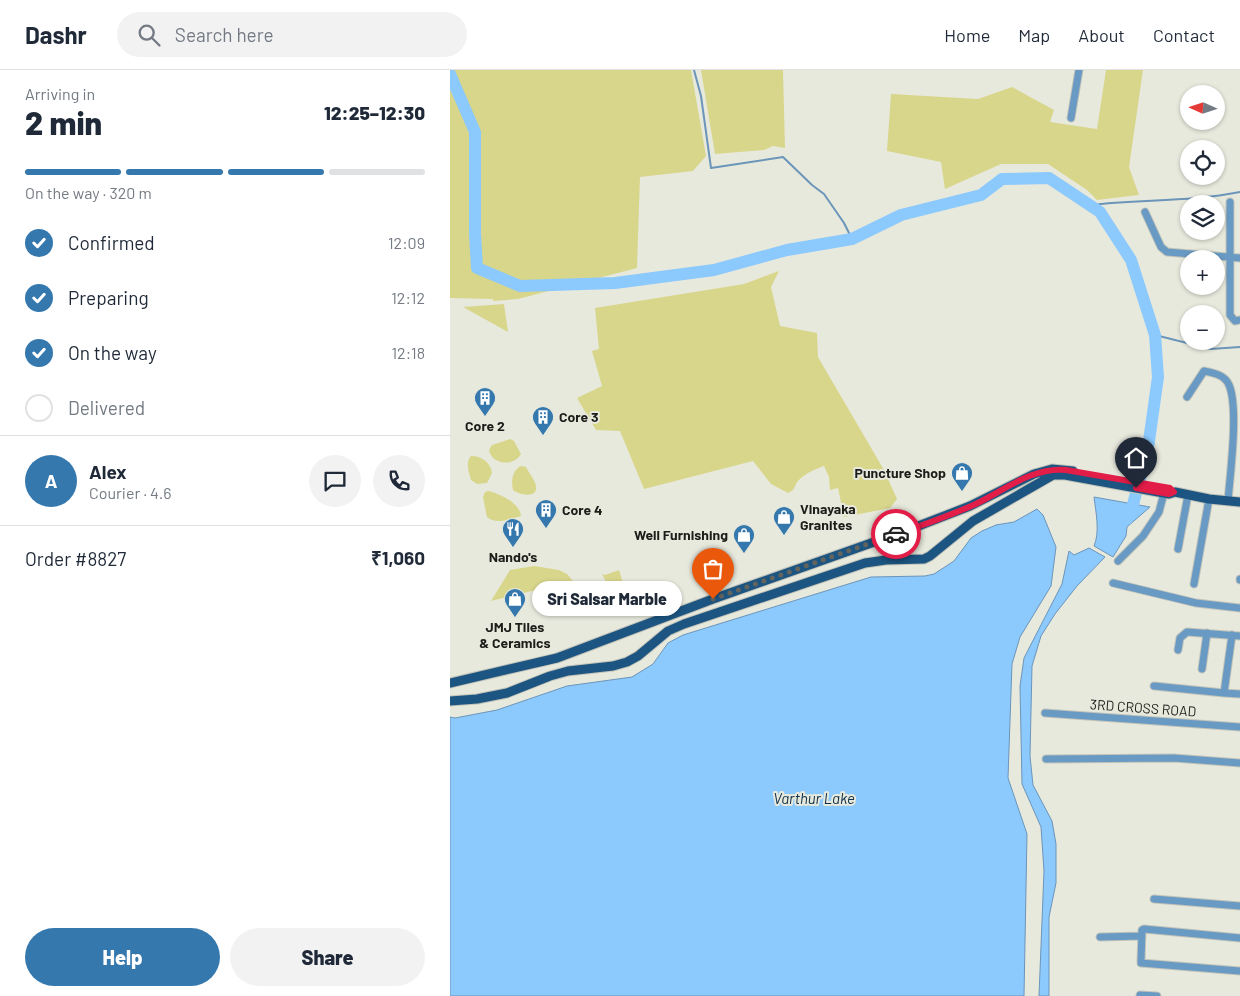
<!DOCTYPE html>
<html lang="en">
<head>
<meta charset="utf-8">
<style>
	:root { --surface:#fff; --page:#f2f2f3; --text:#1f2937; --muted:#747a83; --line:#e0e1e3; --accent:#3478ae }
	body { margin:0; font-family:Barlow,sans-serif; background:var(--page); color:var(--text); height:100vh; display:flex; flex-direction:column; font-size:19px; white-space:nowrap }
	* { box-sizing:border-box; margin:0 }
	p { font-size:16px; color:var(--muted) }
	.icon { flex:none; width:28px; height:28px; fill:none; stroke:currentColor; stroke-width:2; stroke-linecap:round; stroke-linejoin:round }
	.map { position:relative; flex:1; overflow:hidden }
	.drawer { display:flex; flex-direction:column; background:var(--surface); width:450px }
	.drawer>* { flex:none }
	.needle { width:32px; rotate:273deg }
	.fabs { position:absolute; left:730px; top:15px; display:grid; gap:10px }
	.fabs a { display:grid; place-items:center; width:45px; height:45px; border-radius:50%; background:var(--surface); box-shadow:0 1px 4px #0004; font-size:25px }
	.pin { position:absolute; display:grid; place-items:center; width:42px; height:42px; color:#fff; margin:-51px -21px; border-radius:50% 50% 50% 0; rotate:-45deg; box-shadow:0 0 5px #0007 }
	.pin .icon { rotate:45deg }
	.courier { position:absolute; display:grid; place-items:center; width:50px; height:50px; margin:-25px; border:4px solid #e11d48; border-radius:50%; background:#fff; color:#222; box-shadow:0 1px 6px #0007 }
	.bubble { position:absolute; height:35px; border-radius:18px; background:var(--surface); box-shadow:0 1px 4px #0004; font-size:16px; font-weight:800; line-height:35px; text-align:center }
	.summary em { font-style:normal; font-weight:800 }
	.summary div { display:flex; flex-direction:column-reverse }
	.summary { display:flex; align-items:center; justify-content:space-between; height:85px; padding:0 25px }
	h1 { font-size:32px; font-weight:800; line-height:38px }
	.bar { display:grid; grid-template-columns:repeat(4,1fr); gap:8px 5px; align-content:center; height:60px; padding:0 25px }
	.bar i { height:6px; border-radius:4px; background:var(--line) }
	.bar .on { background:var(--accent) }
	.bar p { grid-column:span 4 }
	.line { display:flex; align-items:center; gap:12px; padding:0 25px; border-top:1px solid var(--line) }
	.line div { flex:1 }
	.round { display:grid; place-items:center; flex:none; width:52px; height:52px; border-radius:26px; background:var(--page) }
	ol { padding:0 25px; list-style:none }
	li { display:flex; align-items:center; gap:15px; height:55px }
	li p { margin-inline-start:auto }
	li .icon { padding:5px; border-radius:50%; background:var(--accent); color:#fff; stroke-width:4 }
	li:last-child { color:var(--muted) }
	li i { width:28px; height:28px; border:2px solid var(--line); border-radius:50% }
	.button { display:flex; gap:10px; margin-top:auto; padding:10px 25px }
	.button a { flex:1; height:58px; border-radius:30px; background:var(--accent); color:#fff; font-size:20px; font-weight:800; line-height:58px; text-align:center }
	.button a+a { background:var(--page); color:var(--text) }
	header { display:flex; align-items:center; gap:30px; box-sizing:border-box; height:70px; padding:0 25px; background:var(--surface); border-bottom:1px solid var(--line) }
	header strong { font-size:24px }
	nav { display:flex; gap:28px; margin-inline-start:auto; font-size:18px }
	.search { width:350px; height:45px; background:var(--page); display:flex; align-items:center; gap:12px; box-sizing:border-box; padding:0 18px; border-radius:28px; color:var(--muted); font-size:19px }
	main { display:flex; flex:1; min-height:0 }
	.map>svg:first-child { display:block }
</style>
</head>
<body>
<header>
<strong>Dashr</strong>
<div class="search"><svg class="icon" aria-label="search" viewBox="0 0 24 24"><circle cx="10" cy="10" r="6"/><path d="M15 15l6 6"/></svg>Search here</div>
<nav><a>Home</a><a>Map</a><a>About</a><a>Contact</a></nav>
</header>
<main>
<section class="drawer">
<div class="summary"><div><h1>2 min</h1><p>Arriving in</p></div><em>12:25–12:30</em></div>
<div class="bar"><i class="on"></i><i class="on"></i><i class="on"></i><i></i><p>On the way · 320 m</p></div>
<ol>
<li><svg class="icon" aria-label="check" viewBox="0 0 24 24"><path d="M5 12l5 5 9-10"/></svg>Confirmed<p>12:09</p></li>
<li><svg class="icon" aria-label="check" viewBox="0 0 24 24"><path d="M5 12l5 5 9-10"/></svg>Preparing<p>12:12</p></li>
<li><svg class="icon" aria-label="check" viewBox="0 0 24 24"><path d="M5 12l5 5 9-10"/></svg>On the way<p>12:18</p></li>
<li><i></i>Delivered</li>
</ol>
<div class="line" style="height:90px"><b class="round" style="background:var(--accent);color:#fff">A</b><div><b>Alex</b><p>Courier · 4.6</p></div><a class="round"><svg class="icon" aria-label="chat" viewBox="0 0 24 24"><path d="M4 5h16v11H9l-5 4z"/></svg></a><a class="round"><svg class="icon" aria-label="phone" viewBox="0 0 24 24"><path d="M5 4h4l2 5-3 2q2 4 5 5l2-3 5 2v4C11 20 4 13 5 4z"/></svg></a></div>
<div class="line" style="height:65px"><div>Order #8827</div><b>₹1,060</b></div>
<div class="button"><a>Help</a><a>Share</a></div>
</section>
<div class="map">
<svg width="790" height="926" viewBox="0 0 790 926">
	<rect width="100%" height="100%" fill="#e8e9dd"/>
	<path fill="#d8d68b" d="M0,0h241l15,86 -13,15 -53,6 -3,91 -119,31 -25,2v-2l-43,-1z
		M251,0h82l2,78 -12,-2 -9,4 -49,4z
		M656,0h37l-14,97 10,28 -42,5 -10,-10 -39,-26h-47l-56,25 -4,-27 -54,-11 4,-57 87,5 34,-12 42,23 -4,12 47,7z
		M329,201l-8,16 9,39 37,7 1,24 66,113 13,29 -7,9 -46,9 -6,-29 -8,2 -1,-13 -5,-11c-9,3 -20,8 -26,15 -5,7 -2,8 -10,12l-17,-9 -18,-23 -109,28 -24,-58 -24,-1 -19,-32 25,-12 -10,-35 7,-2 -4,-41 149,-24z
		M54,234l4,28 -45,-25z
		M60,369l4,2 7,13c-7,13 -29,11 -32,-4l3,-5z
		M21,386c11,0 20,7 21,17l-5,10 -10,1 -6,-4c-2,-7 -6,-18 0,-24z
		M71,396l5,1c3,6 9,13 10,19 2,13 -17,9 -23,4 -2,-8 -1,-20 8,-24z
		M39,421c11,3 31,12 32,25 -11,3 -26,9 -34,1l-4,-20 2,-5z
		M84,496l25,4 8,4 6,7 1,11 -28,9 -6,-12 -49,12 19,-31z
		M169,500l9,30 -6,1 -7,-2 -13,-25 3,1z"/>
	<path fill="#8cc9fd" stroke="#6b95b9" d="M644,427l56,10 -23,20 -1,9 -13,21 -19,-11c6,-14 2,-33 0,-49z
		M587,439l6,6 13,32 -5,39 -31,51 -8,27 -4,114 19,56 -3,162h-574v-279l5,1 42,-8 70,-24 65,-9 21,-13 15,-21 15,-8 188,-58 54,-1 9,-2 20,-13 17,-23 11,-7 14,-6 18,-3z
		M639,478l16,9 -28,29 -22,28 -14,22 -9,30 -2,90 3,29 19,36 4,23v39l-7,34v79h-10l5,-125 -3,-44 -19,-43 -2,-98 4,-28 38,-74 7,-33 5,4z"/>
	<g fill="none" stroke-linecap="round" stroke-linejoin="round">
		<path stroke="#6b95b9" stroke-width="2" d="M244,0l7,26 10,72 72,-11 29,28 12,9 20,29 8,16
			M640,135c50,-6 101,-3 150,-13
			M705,265l56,14 29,-2"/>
		<path stroke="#8cc9fd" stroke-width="12" d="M0,4l25,58v101l2,35 43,18 95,-3 99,-13 73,-20 65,-11 49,-24 80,-20 21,-16 47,-1 51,34 31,48 24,75 3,42 -10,71 -17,64 -4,7"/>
		<g stroke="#c3c4ba" stroke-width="9">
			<path id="minor" d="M621,48l8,-48
				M780,132v113l5,6 5,-1
				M695,142l16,35 6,5 73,6
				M737,327l17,-26c10,2 21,4 25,14 10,23 1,90 -1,116
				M728,479l10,-54
				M668,491l25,-25 16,-24 5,-19
				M790,510v-1
				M663,513l83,20 44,5
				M744,514l15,-85
				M782,565l-8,58 16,1
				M728,580l2,-12 7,-6 53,4
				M752,599l5,-36
				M704,616l70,7
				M595,643l195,14
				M596,689l128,-1 66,5
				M704,829l86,7
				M650,867l42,-1
				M790,868l-96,-9 -2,1 -1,31v2l99,8
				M690,925l17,1"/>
		</g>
		<g stroke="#c3c4ba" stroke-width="11">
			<path id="major" d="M0,613l107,-25 156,-59 195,-69 62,-24 64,-32 18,-5 21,2
				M0,631l27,-2 30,-6 43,-17 18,-5 45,-5 14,-4 11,-6 30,-25 16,-7 181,-61 21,-3 38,-1 6,-3 43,-35 80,-46h12l104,19 6,-2 34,7 31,3"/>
		</g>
		<use href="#minor" stroke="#699ac4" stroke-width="7"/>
		<use href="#major" stroke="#1c5581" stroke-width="9"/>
	</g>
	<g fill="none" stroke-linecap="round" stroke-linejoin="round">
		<path stroke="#64645e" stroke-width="5" stroke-dasharray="0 9" d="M263,529l183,-65"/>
		<path stroke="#e11d48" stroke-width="6" d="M446,464c25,-8 49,-17 73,-27 31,-13 62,-41 97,-37l104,18 4,4 -5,2 -33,-6"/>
	</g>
	<defs>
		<g id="building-pin" transform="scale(1.125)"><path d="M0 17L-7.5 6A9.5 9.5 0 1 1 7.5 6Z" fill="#3478ae" stroke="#e8e9dd"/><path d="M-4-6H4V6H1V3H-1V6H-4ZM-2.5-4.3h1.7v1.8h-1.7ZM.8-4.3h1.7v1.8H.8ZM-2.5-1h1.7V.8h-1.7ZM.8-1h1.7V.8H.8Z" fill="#fff"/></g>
		<g id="shop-pin" transform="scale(1.125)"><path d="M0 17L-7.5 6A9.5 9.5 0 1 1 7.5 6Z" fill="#3478ae" stroke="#e8e9dd"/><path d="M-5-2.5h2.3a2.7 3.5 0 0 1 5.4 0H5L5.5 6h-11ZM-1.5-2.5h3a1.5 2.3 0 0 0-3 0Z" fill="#fff"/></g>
		<g id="restaurant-pin" transform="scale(1.125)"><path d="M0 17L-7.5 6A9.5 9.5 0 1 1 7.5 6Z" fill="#3478ae" stroke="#e8e9dd"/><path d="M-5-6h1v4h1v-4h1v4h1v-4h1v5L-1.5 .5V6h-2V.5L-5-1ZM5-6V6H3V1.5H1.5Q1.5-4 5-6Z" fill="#fff"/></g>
	</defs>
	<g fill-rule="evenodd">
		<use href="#building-pin" x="35" y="328"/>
		<use href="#building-pin" x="93" y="347"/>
		<use href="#shop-pin" x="512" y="403"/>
		<use href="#building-pin" x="96" y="440"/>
		<use href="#shop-pin" x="334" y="447"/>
		<use href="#restaurant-pin" x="63" y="459"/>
		<use href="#shop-pin" x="294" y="465"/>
		<use href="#shop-pin" x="65" y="529"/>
	</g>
	<g text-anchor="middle" stroke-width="4" stroke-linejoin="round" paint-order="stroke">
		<g font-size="14" font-weight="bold" fill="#1d1d19" stroke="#e8e9dd" text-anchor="start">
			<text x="109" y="352">Core 3</text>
			<text x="35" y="361" text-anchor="middle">Core 2</text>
			<text x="496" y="408" text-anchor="end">Puncture Shop</text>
			<text x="350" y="444">Vinayaka<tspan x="350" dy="16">Granites</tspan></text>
			<text x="112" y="445">Core 4</text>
			<text x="278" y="470" text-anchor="end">Well Furnishing</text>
			<text x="63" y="492" text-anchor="middle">Nando's</text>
			<text x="65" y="562" text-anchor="middle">JMJ Tiles<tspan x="65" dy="16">&amp; Ceramics</tspan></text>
		</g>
		<g font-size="14" fill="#1d1d19" stroke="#e8e9dd">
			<text transform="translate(693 638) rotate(4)" y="5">3RD CROSS ROAD</text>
		</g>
		<g font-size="15" font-style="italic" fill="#0d2f48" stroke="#e8e9dd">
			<text x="364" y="734">Varthur Lake</text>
		</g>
	</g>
</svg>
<div class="fabs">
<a><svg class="needle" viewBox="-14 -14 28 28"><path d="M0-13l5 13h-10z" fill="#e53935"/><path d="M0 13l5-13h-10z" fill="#747a83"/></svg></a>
<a><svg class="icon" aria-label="locate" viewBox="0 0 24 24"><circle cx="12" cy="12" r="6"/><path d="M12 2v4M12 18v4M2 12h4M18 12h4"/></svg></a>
<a><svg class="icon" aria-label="layers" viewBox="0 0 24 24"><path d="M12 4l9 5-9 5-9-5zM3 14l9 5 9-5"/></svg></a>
<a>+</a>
<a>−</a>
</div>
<div class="pin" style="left:263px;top:529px;background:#ea580c"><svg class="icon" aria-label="bag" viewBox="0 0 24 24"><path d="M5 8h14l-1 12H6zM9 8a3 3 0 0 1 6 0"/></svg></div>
<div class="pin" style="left:686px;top:418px;background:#1f2937"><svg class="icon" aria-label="home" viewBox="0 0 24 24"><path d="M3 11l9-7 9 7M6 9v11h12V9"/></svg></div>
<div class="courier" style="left:446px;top:464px"><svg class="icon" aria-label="car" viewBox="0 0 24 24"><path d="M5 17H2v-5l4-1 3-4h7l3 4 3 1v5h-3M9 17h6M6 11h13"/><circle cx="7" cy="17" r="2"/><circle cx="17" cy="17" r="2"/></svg></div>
<div class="bubble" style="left:82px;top:511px;width:150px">Sri Salsar Marble</div>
</div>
</main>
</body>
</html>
